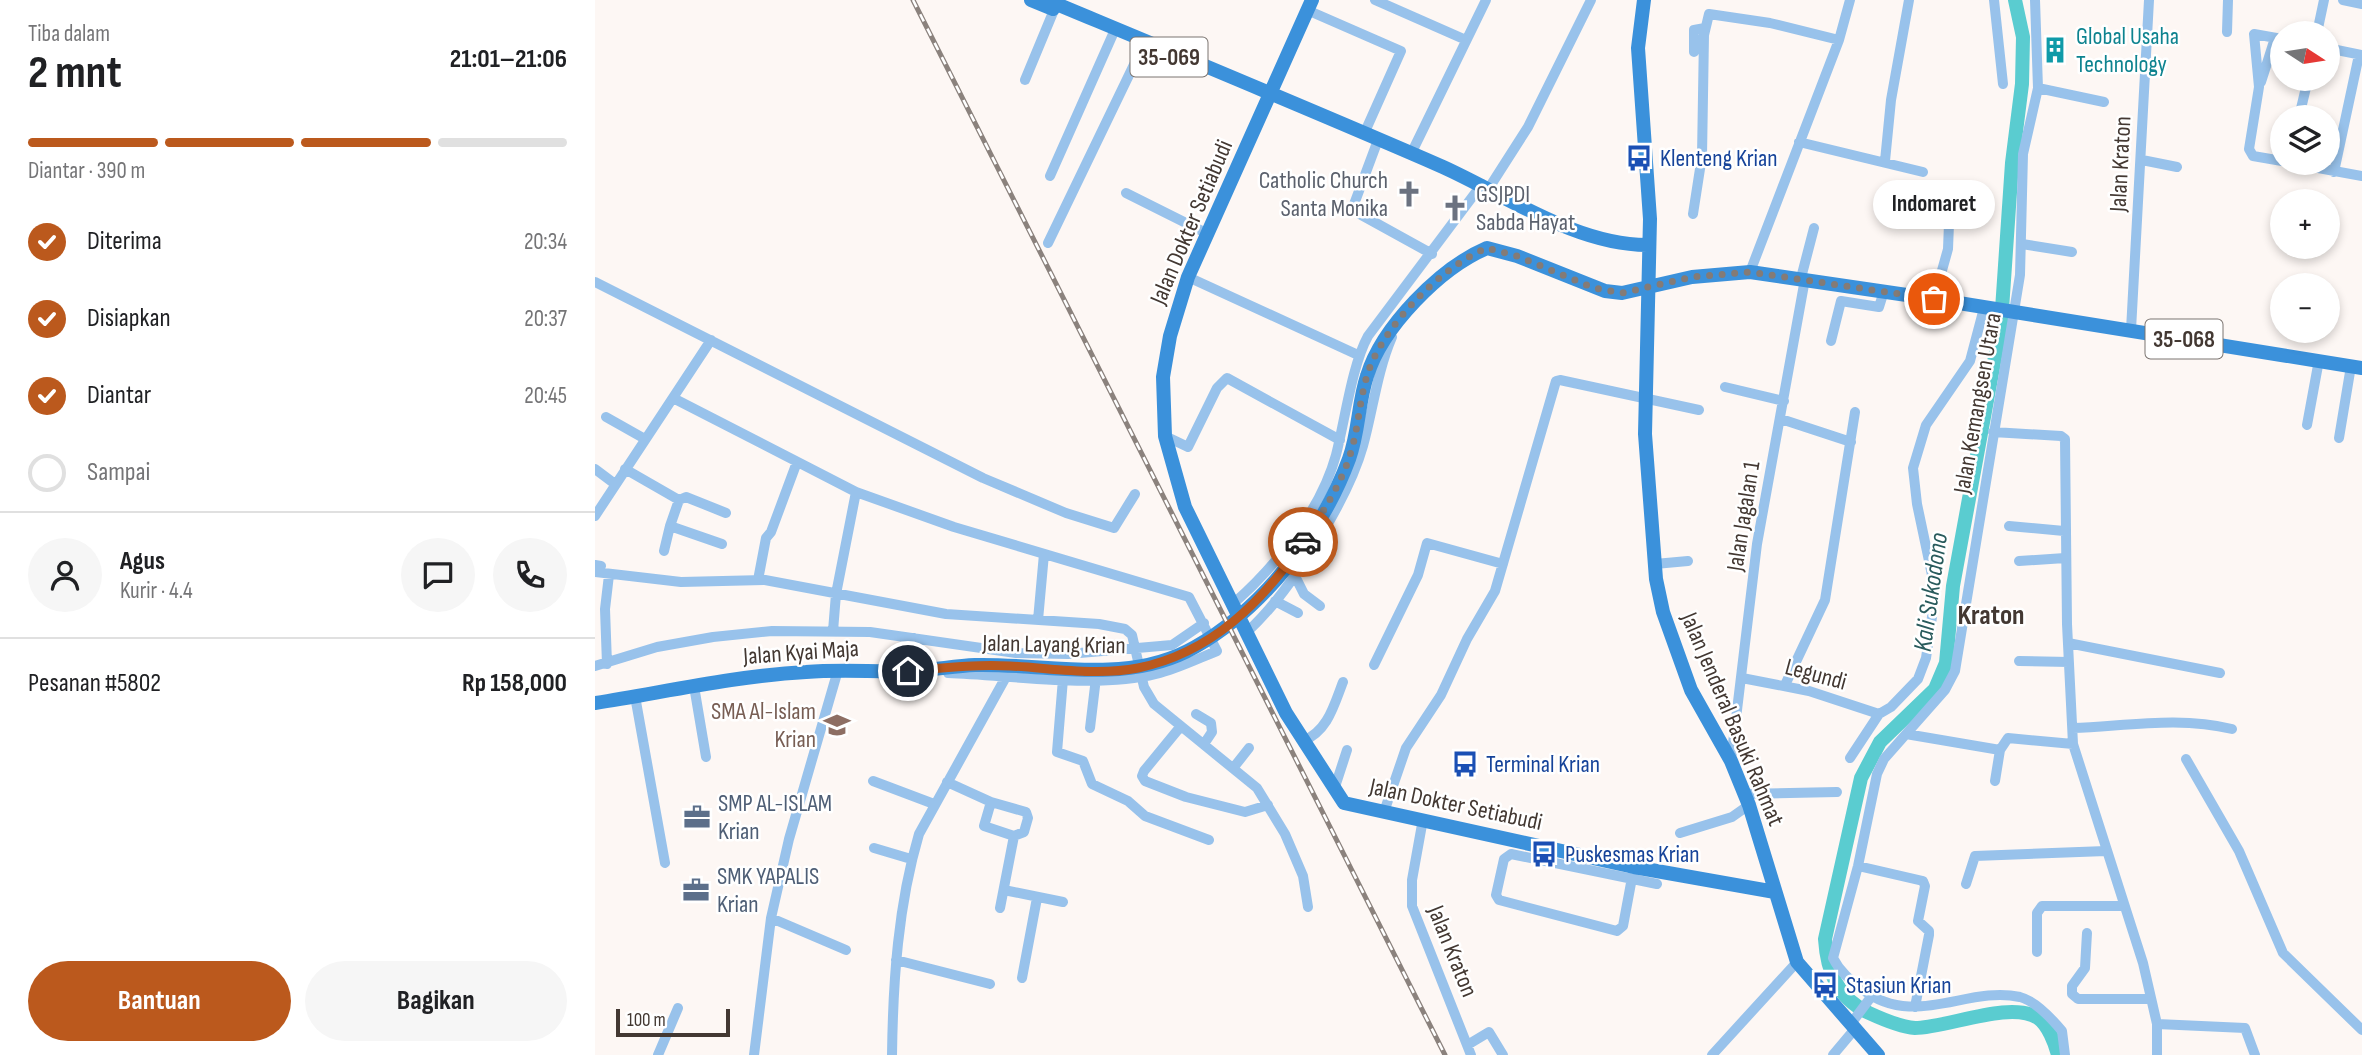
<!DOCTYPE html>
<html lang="id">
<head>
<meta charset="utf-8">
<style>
	:root { --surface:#fff; --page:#f6f6f6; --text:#202124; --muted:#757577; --line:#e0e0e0; --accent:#bb591d }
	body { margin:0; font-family:"Sofia Sans Condensed",sans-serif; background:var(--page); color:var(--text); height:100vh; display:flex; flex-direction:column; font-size:26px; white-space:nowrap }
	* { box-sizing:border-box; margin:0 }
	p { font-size:23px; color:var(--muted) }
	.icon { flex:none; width:38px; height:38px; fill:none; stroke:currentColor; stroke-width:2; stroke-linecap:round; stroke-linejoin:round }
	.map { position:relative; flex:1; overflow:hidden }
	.drawer { display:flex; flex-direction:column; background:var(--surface); width:595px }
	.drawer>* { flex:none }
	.needle { width:46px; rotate:102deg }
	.tools { position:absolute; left:1675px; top:21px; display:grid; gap:14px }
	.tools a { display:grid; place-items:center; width:70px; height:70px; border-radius:50%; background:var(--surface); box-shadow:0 4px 10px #0003; font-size:35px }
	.scale { position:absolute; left:21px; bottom:18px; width:114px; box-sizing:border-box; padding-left:7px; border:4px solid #433832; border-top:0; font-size:19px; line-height:24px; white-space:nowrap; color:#433832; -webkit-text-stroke:5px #fff; paint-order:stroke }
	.pin { position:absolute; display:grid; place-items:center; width:60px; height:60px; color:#fff; margin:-30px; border:4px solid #fff; border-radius:50%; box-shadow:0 2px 7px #0007 }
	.courier { position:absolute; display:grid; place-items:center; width:70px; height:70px; margin:-35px; border:5px solid #bb591d; border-radius:50%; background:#fff; color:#222; box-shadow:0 2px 9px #0007 }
	.bubble { position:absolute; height:49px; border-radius:24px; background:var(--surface); box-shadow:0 4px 10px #0003; font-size:23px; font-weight:700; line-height:49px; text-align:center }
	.head em { font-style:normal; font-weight:700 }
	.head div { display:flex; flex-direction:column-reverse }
	.head { display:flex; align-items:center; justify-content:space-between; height:119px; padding:0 28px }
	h1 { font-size:46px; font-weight:700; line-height:52px }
	.bar { display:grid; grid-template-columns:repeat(4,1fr); gap:10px 7px; align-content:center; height:84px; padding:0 28px }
	.bar i { height:9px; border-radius:5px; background:var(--line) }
	.bar .selected { background:var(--accent) }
	.bar p { grid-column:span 4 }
	.line { display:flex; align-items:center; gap:18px; padding:0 28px; border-top:2px solid var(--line) }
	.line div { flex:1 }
	.round { display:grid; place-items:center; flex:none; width:74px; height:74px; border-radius:37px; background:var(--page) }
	ol { padding:0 28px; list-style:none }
	li { display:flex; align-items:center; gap:21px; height:77px }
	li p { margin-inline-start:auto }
	li .icon { padding:7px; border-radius:50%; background:var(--accent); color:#fff; stroke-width:4 }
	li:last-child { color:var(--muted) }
	li i { width:38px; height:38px; border:4px solid var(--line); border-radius:50% }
	.primary-button { display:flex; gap:14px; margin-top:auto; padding:14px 28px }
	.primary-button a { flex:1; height:80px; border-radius:42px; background:var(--accent); color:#fff; font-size:28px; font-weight:700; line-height:80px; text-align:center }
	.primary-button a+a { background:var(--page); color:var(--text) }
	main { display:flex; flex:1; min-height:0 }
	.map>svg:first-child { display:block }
</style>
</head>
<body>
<main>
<section class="drawer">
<div class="head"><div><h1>2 mnt</h1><p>Tiba dalam</p></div><em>21:01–21:06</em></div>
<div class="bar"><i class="selected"></i><i class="selected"></i><i class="selected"></i><i></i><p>Diantar · 390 m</p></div>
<ol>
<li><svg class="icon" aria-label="check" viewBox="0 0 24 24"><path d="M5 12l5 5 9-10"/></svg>Diterima<p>20:34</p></li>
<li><svg class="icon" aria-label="check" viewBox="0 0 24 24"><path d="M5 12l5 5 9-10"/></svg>Disiapkan<p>20:37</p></li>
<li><svg class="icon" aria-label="check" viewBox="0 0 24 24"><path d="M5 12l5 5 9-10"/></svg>Diantar<p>20:45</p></li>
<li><i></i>Sampai</li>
</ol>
<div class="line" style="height:126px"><a class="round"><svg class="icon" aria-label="person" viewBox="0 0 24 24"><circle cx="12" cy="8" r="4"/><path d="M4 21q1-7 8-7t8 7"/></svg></a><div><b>Agus</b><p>Kurir · 4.4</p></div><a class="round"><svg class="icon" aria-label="chat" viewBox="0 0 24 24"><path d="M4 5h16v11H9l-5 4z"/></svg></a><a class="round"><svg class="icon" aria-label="phone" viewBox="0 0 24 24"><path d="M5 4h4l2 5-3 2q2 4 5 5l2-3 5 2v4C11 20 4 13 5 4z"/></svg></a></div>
<div class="line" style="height:91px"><div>Pesanan #5802</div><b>Rp 158,000</b></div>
<div class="primary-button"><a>Bantuan</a><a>Bagikan</a></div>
</section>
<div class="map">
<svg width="1767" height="1055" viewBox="0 0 1767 1055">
	<rect width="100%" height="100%" fill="#fdf7f4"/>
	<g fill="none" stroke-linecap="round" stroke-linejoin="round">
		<path stroke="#5accd0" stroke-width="14" d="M1420,0l8,37 -1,47 -10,79 -11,161 -48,262 -7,77 -11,26 -55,53 -19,36 -36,161c2,32 12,59 44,74 13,6 31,14 46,15 32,0 95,-28 123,-10 10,7 17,25 20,37"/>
		<path stroke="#98c2eb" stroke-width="10" d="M780,0l91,40
			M1399,0l9,84
			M1440,0l3,88 -15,66 -3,121 -65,396 -10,19 -61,69 -7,15 -19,92 -25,92c7,14 17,22 29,31 52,41 105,-4 158,8 16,4 32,22 42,34l3,24
			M1748,0l19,4
			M712,10l94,41 -37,83
			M1632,32l1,-32
			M1722,33l7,-33
			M1687,39l-28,-5 5,53 -10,62 4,7 29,5
			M1732,48l35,7
			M1099,52v-22l11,-2
			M430,80l29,-70
			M1666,82l14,-44
			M1443,88l66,14
			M1704,117l9,-38
			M783,140l-25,67 3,5 76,42
			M1204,142l124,30
			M816,154l75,-154
			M1547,160l35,7
			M1290,161l6,-61 18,-100
			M1696,163l71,13
			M1739,172l25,-117
			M455,176l63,-142
			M894,188l39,-61 63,-127
			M531,193l82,41
			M1098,214l9,-58 2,-121 5,-21 61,9 69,17
			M453,243l95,-197
			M1427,244l50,8
			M1155,272l89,-232 11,-40
			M593,277l170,78
			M1206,278l13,-50
			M0,282l388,196 83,35 48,15 21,-34
			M1339,299l14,-50 2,-51
			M1536,330l18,-330
			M1236,341l10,-40 38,6 5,-16
			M1130,387l59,14
			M78,398l183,94 98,35 235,70 28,54c-20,8 -40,18 -61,23 -59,15 -146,1 -208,-1
			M11,417l39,22
			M1186,419l70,23
			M1712,425l12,-65
			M1398,432l68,4 4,3 2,185 6,120 70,219 14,61v31
			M570,436l23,11 29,-59 10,-10 113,62
			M1744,438l12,-72
			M0,469l20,15
			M30,469l54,31 7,-3 40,16
			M84,500l-9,26 52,18
			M0,516l116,-176
			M1414,526l55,5
			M69,551l6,-25
			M1424,561l46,-3
			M1060,564l33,-3
			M0,565l6,1
			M0,572l86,10 84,-2 181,34 153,10 26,5 7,6 12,52 10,17 103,84 28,46 18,42 5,31
			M699,574l10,20 16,12
			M163,580l8,-42 5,-6 26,-70
			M680,601l23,12
			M639,603c42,-37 87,-93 102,-148 9,-35 16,-90 32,-119l114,-152
			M443,620l6,-66
			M238,631l3,-37 20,-102
			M652,632c42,-38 101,-132 116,-186 10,-36 14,-74 29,-109
			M1473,643l152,30
			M1424,661l50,1
			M12,664l-2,-55 4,-34
			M779,665l44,-90 9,-32 76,21
			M0,666l62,-19 56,-10 59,-6 98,1 146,21 52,1 104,-9 32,-22
			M319,671h-6l6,-33
			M1147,678l67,13 70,23
			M468,679l-6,73 26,9 9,23 36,17 17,15 64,24
			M1190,685l40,-85 30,-188
			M99,686l12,71
			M40,696l30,167
			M601,714l15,9 1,9 -8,12
			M586,726l-37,45 -2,5 3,5 41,16 59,15 23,-7
			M495,728l6,-50
			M1478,728c53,-2 107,-12 159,1
			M1311,734l94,16 -5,31
			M708,741c25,-10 31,-36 40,-59
			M1405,750l8,-12 65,6
			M1255,758l29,-44 12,-7 27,-28 8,-21 7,-48 -1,-35 -15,-71 -4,-36 13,-43 44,-64 14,-53
			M1591,759l53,92 44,102 79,77
			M1136,760l26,-216 48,-265
			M639,767l15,-19
			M278,781l61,23
			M352,782l44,20 35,10 2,6 -4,14 -10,4
			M739,790l13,-40
			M1149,794l93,-2
			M396,802l-7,24 30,10 -14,72
			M789,812l22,-64 35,-53 26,-56 28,-48 61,-210 4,-1 139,30
			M828,819l-11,61v26l59,149
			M1085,833l52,-16 17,-12
			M279,848l37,11
			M1263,866l65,15 2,5 -7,35 11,10v4l-14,72
			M1039,867l-11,59 -6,5 -118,-31 -3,-5 8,-36 7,-5 146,30
			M1371,884l9,-28 131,-5
			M409,890l59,12
			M176,918l75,32
			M1492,933l-2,35 -13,18v8l6,5h73
			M1442,952v-39l5,-7h82
			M301,960l94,24
			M427,978l15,-80
			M1562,1024l88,4 10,27
			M1255,1025l21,-28
			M874,1044l20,-12 14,23
			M63,1055l20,-47
			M159,1055l17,-137 18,-79 49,-169
			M297,1055c1,-74 6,-150 27,-221l88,-159
			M1117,1055l85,-93
			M1238,1055l21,-25"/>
		<path stroke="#3b91db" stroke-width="14" d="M436,0l22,9
			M452,0c132,55 265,110 396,167 64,29 135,79 206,78
			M717,0l-124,277 -18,59 -7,41 2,59 20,71 101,206 58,90 290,64 141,25
			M1049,0l-6,48 12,171 -5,215 11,145 7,33 28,78 40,71 18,44 48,157 81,93
			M0,703c70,-11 140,-27 211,-31 34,-3 68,0 101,-1 23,0 45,-5 68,-6 74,-2 152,21 220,-18 69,-39 127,-115 154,-188 10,-27 9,-56 18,-83 15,-49 73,-108 120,-128l30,8 88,35 17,2 70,-16 58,-5 184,27 428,69"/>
		<g stroke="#8b827d" stroke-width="5">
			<path id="rail" d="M318,0l532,1055"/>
		</g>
		<use href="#rail" stroke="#fff" stroke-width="2.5" stroke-dasharray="8" stroke-linecap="butt"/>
	</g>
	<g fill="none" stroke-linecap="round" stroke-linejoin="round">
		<path stroke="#847b76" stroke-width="7" stroke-dasharray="0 12.6" d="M708,542c18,-27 36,-54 46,-84 9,-26 10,-54 17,-79 13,-49 74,-112 121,-131l30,8 77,32 28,5 70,-16 58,-5 184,27"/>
		<path stroke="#bb591d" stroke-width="9" d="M313,671c34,-3 68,-7 102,-5 41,2 87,10 128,2 73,-15 125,-66 165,-126"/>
	</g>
	<defs>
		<g id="building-bare" transform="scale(2.1)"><path d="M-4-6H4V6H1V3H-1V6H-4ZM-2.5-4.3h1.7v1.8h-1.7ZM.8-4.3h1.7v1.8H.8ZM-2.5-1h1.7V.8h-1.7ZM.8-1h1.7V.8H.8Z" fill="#0f9aa8" stroke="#fff" stroke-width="2.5" paint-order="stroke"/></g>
		<g id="bus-bare" transform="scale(2.1)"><path d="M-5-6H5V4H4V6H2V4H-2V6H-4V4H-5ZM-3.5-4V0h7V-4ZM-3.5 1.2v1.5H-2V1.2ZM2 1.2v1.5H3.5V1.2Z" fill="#1a4fb4" stroke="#fff" stroke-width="2.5" paint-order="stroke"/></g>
		<g id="church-bare" transform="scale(2.1)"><path d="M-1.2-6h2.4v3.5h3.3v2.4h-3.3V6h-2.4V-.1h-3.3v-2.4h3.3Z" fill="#6b7280" stroke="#fff" stroke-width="2.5" paint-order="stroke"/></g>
		<g id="school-bare" transform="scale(2.1)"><path d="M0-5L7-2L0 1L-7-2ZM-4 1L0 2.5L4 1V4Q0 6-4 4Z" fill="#8d6e63" stroke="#fff" stroke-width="2.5" paint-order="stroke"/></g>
		<g id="office-bare" transform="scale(2.1)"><path d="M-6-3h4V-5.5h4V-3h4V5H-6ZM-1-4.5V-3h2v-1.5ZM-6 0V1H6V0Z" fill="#5c6f8a" stroke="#fff" stroke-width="2.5" paint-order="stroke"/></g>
	</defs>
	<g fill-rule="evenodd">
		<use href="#building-bare" x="1460" y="50"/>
		<use href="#bus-bare" x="1044" y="158"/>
		<use href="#church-bare" x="814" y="194"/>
		<use href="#church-bare" x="860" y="208"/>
		<use href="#school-bare" x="242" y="725"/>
		<use href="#bus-bare" x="870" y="764"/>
		<use href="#office-bare" x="102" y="817"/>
		<use href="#bus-bare" x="949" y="854"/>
		<use href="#office-bare" x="101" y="890"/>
		<use href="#bus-bare" x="1230" y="985"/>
	</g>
	<g text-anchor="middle" stroke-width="5" stroke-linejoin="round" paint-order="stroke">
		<g fill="#fff" stroke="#7b7470" stroke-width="2">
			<rect x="535.5" y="37.5" width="77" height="39" rx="5"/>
			<rect x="1550.5" y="319.5" width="77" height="39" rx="5"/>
		</g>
		<g font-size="23" font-weight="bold" fill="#433832">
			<text x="574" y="65">35-069</text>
			<text x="1589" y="347">35-068</text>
		</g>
		<g font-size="24" fill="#0d838f" stroke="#fff" text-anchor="start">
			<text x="1481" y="44">Global Usaha<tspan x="1481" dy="28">Technology</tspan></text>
		</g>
		<g font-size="24" fill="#164399" stroke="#fff" text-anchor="start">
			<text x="1065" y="166">Klenteng Krian</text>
			<text x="891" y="772">Terminal Krian</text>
			<text x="970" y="862">Puskesmas Krian</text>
			<text x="1251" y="993">Stasiun Krian</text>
		</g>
		<g font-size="24" fill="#433832" stroke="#fff">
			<text transform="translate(1525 164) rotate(-87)" y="8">Jalan Kraton</text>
			<text transform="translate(596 222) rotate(-67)" y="8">Jalan Dokter Setiabudi</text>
			<text transform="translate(1382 403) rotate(-80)" y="8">Jalan Kemangsen Utara</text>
			<text transform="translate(1148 516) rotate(-81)" y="8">Jalan Jagalan 1</text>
			<text transform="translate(459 644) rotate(1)" y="8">Jalan Layang Krian</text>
			<text transform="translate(206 652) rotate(-4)" y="8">Jalan Kyai Maja</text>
			<text transform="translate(1221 674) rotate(15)" y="8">Legundi</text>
			<text transform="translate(1138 719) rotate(67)" y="8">Jalan Jenderal Basuki Rahmat</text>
			<text transform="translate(861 804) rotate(12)" y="8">Jalan Dokter Setiabudi</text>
			<text transform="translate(858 951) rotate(68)" y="8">Jalan Kraton</text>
		</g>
		<g font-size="24" fill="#5b616d" stroke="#fff" text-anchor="end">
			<text x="793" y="188">Catholic Church<tspan x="793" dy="28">Santa Monika</tspan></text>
			<text x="881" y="202" text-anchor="start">GSJPDI<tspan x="881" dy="28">Sabda Hayat</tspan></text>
		</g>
		<g font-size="24" fill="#785e54" stroke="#fff" text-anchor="end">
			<text x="221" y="719">SMA Al-Islam<tspan x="221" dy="28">Krian</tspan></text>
		</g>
		<g font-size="24" fill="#4e5e75" stroke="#fff" text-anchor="start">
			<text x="123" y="811">SMP AL-ISLAM<tspan x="123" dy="28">Krian</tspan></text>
			<text x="122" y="884">SMK YAPALIS<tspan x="122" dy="28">Krian</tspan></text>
		</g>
		<g font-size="26" font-style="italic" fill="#295b5c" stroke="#fff">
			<text transform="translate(1335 592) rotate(-82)" y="9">Kali Sukodono</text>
		</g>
		<g font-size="28" font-weight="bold" fill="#433832" stroke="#fff">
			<text x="1396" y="624">Kraton</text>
		</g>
	</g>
</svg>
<div class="tools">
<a><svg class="needle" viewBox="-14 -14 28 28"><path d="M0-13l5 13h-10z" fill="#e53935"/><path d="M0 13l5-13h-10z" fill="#757577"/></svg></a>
<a><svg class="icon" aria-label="layers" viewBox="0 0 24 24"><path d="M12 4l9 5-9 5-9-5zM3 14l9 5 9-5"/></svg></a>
<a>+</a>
<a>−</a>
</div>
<div class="scale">100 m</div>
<div class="pin" style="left:1339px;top:299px;background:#ea580c"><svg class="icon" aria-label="bag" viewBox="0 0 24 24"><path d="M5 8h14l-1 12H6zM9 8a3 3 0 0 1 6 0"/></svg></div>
<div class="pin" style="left:313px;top:671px;background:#1f2937"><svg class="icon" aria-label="home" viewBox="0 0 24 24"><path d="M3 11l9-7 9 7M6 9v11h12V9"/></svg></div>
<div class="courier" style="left:708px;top:542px"><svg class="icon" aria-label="car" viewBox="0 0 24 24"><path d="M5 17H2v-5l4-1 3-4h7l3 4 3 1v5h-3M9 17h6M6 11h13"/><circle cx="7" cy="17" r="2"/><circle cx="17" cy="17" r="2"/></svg></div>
<div class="bubble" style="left:1278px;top:180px;width:122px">Indomaret</div>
</div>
</main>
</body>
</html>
